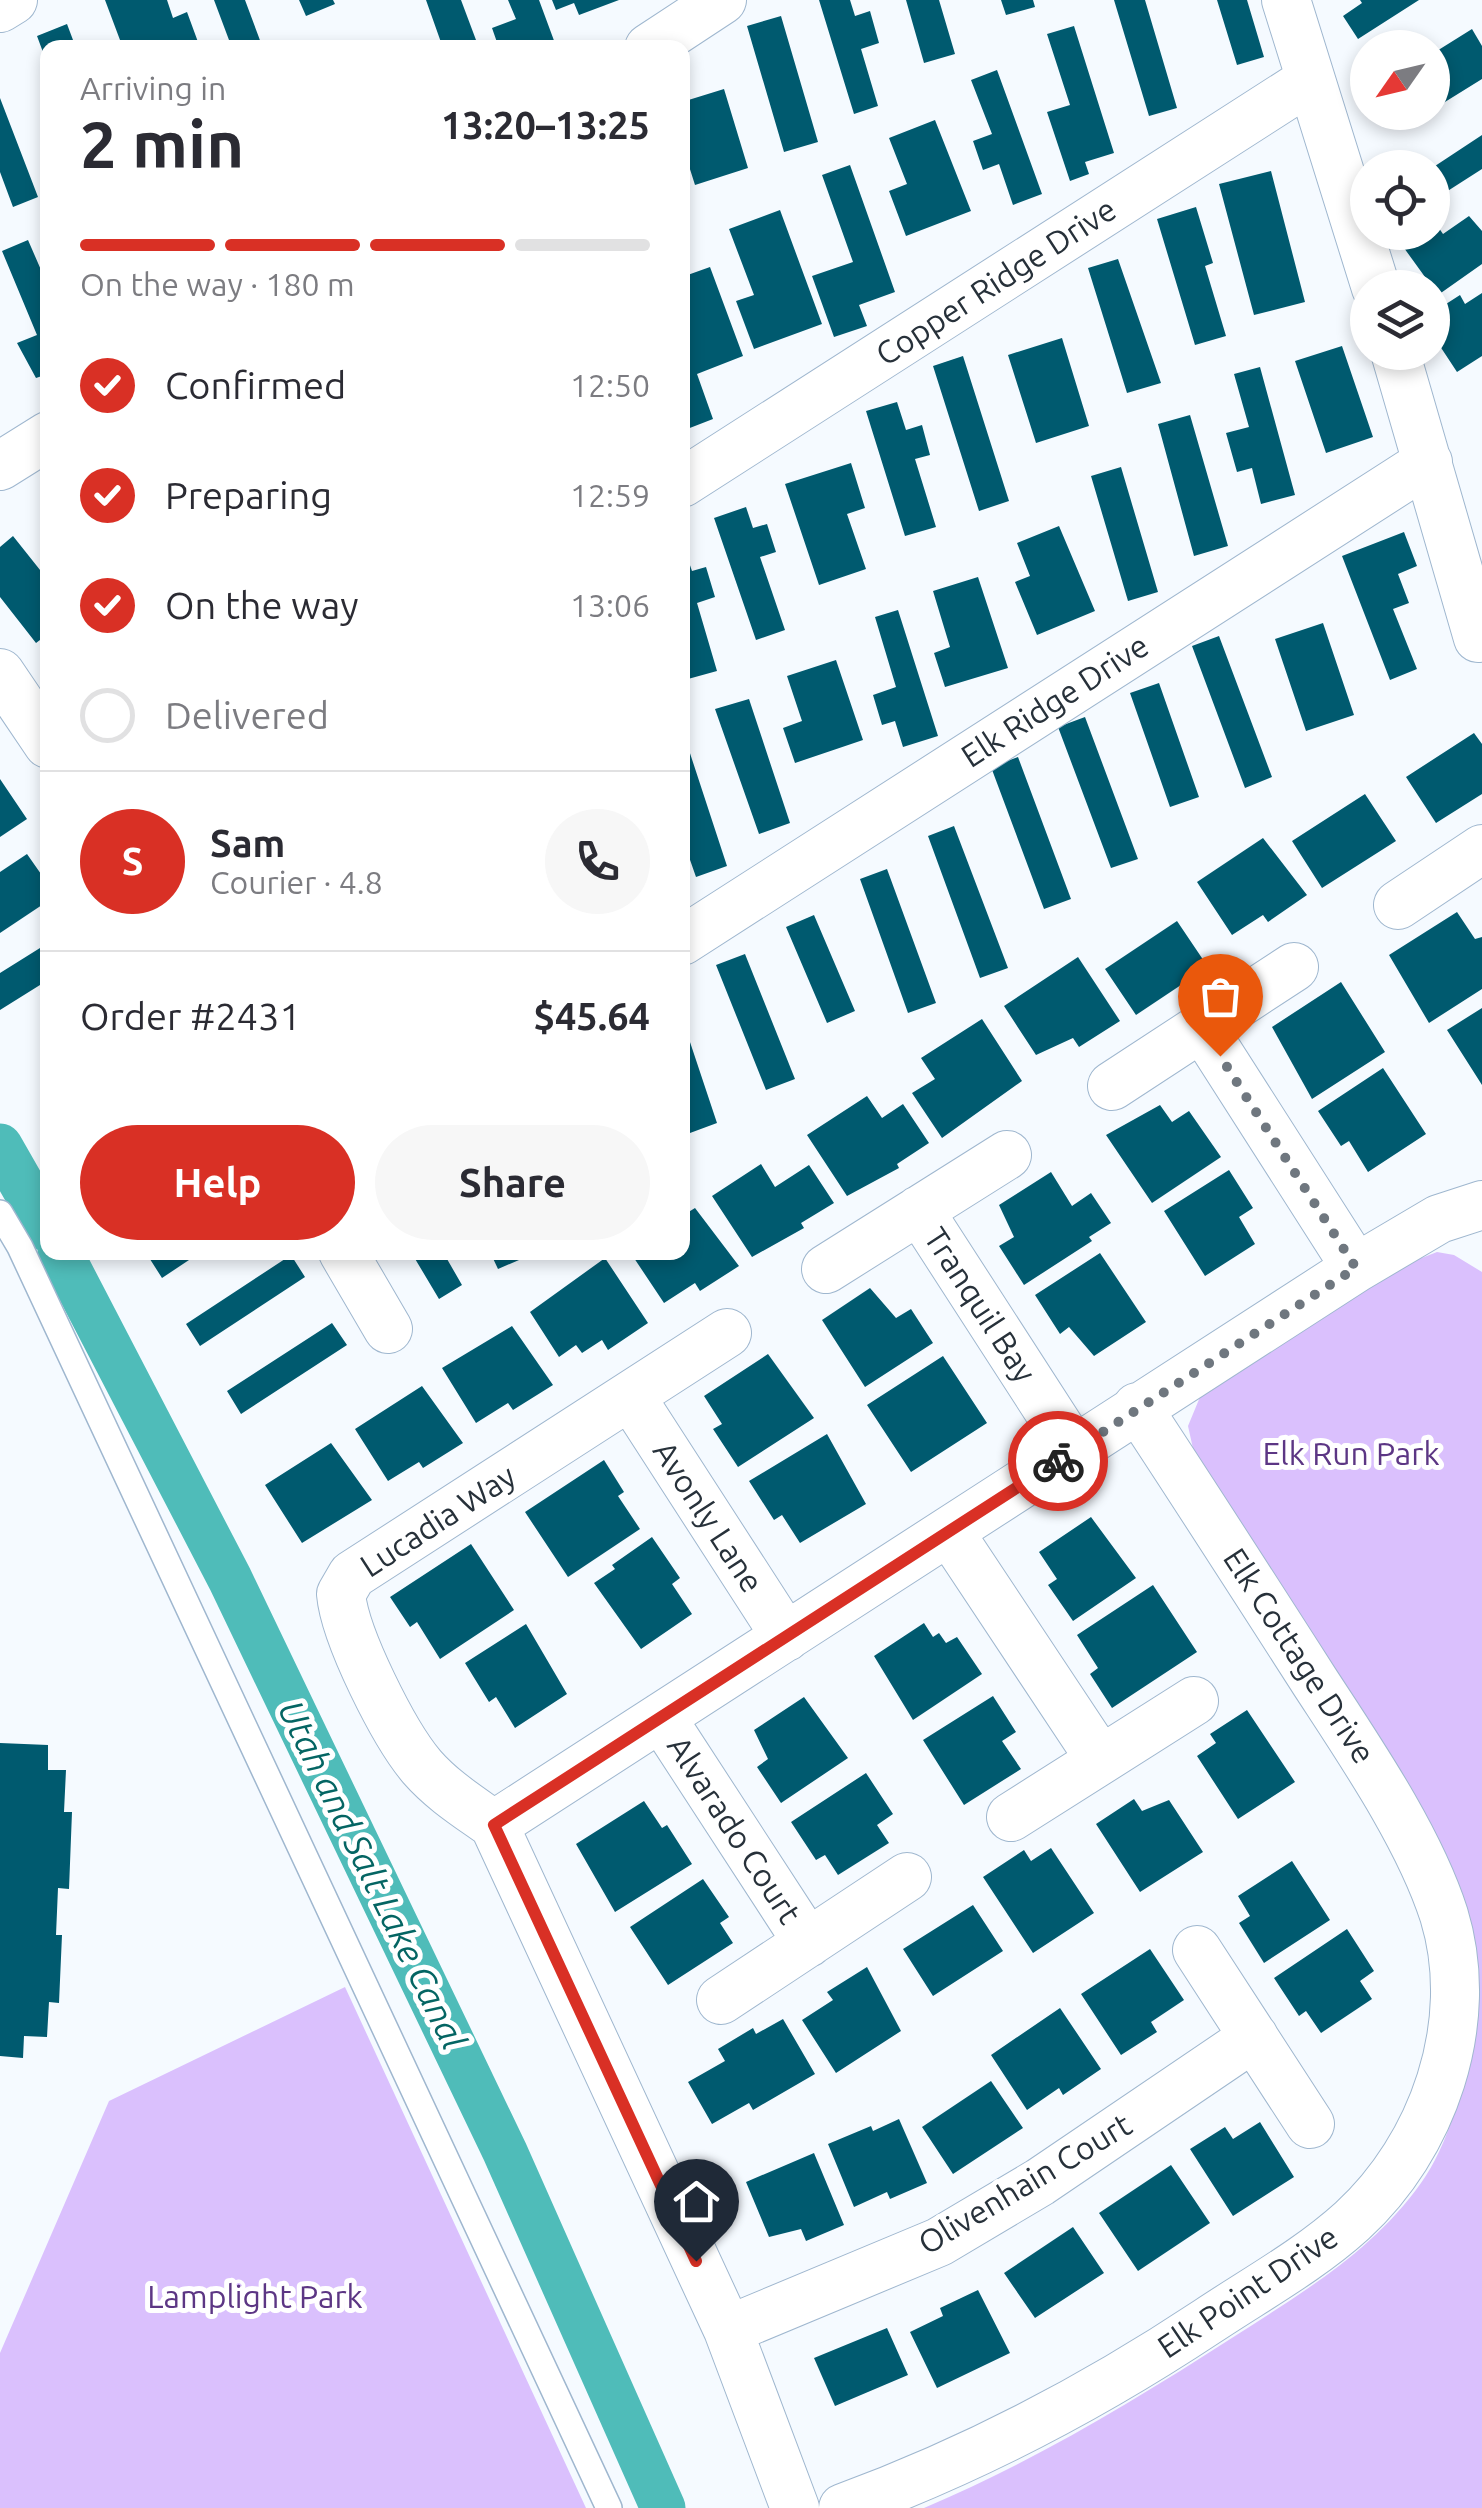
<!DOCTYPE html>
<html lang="en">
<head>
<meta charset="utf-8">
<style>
	:root { --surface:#fff; --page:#f7f7f7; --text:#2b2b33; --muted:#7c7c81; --line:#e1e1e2; --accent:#d93025 }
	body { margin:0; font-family:Ubuntu,sans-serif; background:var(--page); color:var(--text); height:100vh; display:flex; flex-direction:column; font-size:38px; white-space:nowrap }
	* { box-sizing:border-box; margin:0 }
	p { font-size:32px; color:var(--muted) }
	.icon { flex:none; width:55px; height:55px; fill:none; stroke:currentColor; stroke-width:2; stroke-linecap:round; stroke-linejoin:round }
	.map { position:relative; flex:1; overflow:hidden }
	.drawer { position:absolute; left:40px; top:40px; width:650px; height:1220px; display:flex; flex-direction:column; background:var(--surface); border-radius:20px; box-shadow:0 5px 15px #0003 }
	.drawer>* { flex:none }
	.needle { width:65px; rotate:236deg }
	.buttons { position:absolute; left:1350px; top:30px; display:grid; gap:20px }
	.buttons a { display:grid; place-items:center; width:100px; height:100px; border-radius:50%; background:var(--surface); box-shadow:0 5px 15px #0003; font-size:50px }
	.pin { position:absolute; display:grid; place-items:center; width:85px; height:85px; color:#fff; margin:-102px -42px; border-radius:50% 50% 50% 0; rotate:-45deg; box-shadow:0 0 10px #0007 }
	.pin .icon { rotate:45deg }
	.courier { position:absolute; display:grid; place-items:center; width:100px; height:100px; margin:-50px; border:8px solid #d93025; border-radius:50%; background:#fff; color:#222; box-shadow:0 2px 12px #0007 }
	.overview em { font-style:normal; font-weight:700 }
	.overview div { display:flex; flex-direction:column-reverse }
	.overview { display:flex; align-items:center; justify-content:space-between; height:170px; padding:0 40px }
	h1 { font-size:65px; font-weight:700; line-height:75px }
	.bar { display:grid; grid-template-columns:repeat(4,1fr); gap:15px 10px; align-content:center; height:120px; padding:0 40px }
	.bar i { height:12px; border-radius:8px; background:var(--line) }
	.bar .selected { background:var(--accent) }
	.bar p { grid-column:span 4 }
	.line { display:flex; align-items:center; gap:25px; padding:0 40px; border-top:2px solid var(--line) }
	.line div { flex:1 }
	.round { display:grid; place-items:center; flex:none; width:105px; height:105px; border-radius:52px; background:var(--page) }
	ol { padding:0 40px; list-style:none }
	li { display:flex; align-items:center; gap:30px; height:110px }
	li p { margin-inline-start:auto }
	li .icon { padding:10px; border-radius:50%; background:var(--accent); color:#fff; stroke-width:4 }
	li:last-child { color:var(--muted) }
	li i { width:55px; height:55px; border:5px solid var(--line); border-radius:50% }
	.action { display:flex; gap:20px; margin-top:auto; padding:20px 40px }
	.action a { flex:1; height:115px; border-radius:60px; background:var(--accent); color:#fff; font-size:40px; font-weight:700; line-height:115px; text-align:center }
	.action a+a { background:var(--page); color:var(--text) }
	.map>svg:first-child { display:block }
</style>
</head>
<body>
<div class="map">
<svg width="1482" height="2508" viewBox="0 0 1482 2508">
	<rect width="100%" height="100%" fill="#f5faff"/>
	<path fill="#dac0fd" d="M1437,1252l17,3 28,17v1236h-558c111,-47 210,-107 311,-172 68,-44 138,-85 186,-153 49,-68 61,-196 46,-276 -25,-77 -73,-145 -116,-212 -52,-81 -105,-161 -157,-242l-6,-27 12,-29 201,-131z
		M345,1987l241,521h-586v-155l109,-252z"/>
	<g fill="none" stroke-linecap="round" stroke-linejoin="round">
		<path stroke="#4fbcb9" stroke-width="45" d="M0,1146l48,84
			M60,1252l170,327 275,573 158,356"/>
	</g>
	<path fill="#005a6f" d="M105,0h62l6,18 14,-6 11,30 -14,6h-61z
		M214,0h31l16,43 -29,5z
		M299,0h34l2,4 -29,12z
		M426,0h35l18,48h-36z
		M508,0h31l17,46 -57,2 -7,-20 24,-9z
		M552,0h67l-40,15 -5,-12 -18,7z
		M819,0h31l5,16 15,-5 9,32 -18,6 17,57 -24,8z
		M906,0h33l16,54 -31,9z
		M1001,0h32l2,7 -29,8z
		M1114,0h31l32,108 -28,8z
		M1217,0h30l17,57 -27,8z
		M1360,0h59l-61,39 -15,-23 19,-13z
		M781,16l37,126 -34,10 -37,-126z
		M67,24l9,24h-28l-1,15 -10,-27z
		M1074,26l40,127 -29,9 4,12 -19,7 -23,-69 23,-7 -23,-71z
		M1472,29l10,17v33l-50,31v-56z
		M997,70l45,124 -29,11 -14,-41 -16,6 -10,-29 19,-7 -21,-54z
		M724,89l24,79 -53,17 -13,-41v-42z
		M0,98l38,99 -25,10 -13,-35z
		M935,120l36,91 -65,25 -17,-45 18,-7 -18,-46z
		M1482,135v34l-50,32v-33z
		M850,165l45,127 -36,13 8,21 -33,11 -22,-61 41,-14 -31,-87z
		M1271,171l34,131 -51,13 -35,-131z
		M1196,207l17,56 -8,3 21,70 -31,9 -38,-126z
		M780,210l42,114 -68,25 -18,-48 18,-6 -25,-66z
		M1469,216l13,15v33l-44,31 -39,-54 12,-9h21v-14l11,16z
		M28,240l20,46v88l-12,4 -19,-35 20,-8 -35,-84z
		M1118,259l43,124 -34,10 -39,-125z
		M710,267l33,89 -46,18 16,45 -31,12v-93l5,-2 -5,-59z
		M1482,293v63l-25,16 -25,-38v-21l28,-18 5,9z
		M1062,338l27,88 -53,17 -28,-88z
		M1342,346l31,91 -47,16 -31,-92z
		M963,356l46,145 -30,10 -46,-145z
		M1260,367l35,128 -34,9 -9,-36 -15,4 -11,-39 23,-6 -15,-53z
		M897,402l9,28 16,-5 8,30 -15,4 21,68 -31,9 -39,-125z
		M1190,415l38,131 -34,10 -36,-132z
		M851,463l14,45 -18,6 19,55 -47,16 -34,-101z
		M1121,467l37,125 -30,9 -37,-125z
		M746,507l7,21 14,-4 9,28 -16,5 25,73 -29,10 -42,-122z
		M1059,526l36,85 -58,24 -22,-53 15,-6 -13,-33z
		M1404,532l13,34 -19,8 11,29 -16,6 24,60 -27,11 -48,-124z
		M13,536l35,44v54l-12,9 -36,-46v-50z
		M682,542l10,29 14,-4 9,30 -18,6 20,68 -29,8 -6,-19z
		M978,577l30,91 -63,19 -11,-34 16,-6 -17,-56z
		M898,610l40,126 -35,11 -8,-26 -13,4 -9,-30 23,-8 -21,-70z
		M1323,623l31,92 -48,16 -31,-92z
		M1219,636l53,141 -27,11 -53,-142z
		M836,660l27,80 -68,23 -12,-35 19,-7 -15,-45z
		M1159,683l40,114 -29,10 -40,-114z
		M749,699l41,124 -31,11 -44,-125z
		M1085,717l53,142 -27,9 -53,-141z
		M1474,733l8,11v50l-46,29 -30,-46z
		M686,741l41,125 -31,11 -14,-40v-95z
		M1018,757l53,142 -27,10 -53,-142z
		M0,779l27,40 -27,18z
		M1365,794l31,47 -74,47 -30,-47z
		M954,826l54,142 -28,10 -52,-142z
		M1263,838l44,57 -39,27 -5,-7 -31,20 -35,-53z
		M27,854l21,30v17l-48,32v-61z
		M887,869l49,134 -28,10 -48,-134z
		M1457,912l18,27 7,-2v52l-53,34 -40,-68z
		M814,915l41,96 -28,12 -41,-96z
		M1177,921l31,46 -72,48 -31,-46z
		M48,943v37l-48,30v-37z
		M745,954l50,125 -29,11 -50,-125z
		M1078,957l42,64 -41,26 -6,-9 -37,17 -32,-49z
		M1341,982l44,70 -73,47 -40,-72z
		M1482,1008v77l-35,-55z
		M982,1019l40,62 -80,57 -30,-45 23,-14 -14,-21z
		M683,1021l34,102 -27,10 -8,-23z
		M1383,1068l43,66 -58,38 -19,-31 -8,5 -23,-35z
		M867,1096l15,22 21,-14 26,39 -32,21 2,4 -52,28 -40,-61z
		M1160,1105l12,17 17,-11 32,46 -69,46 -46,-68z
		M761,1164l14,23 34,-22 25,38 -33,20 3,5 -52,29 -40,-61z
		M1229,1170l24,38 -14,9 16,27 -50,32 -41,-65z
		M1051,1172l21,34 19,-13 20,30 -22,14 3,4 -68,44 -25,-39 15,-9 -15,-32z
		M695,1208l44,58 -39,25 -5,-8 -31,20 -34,-51h52v-36z
		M153,1252h48l-39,26 -14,-22z
		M411,1252h32l19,33 -23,14z
		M490,1252h34l2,5 -28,12z
		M1100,1253l46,69 -52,34 -25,-29 -9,7 -25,-39z
		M291,1255l14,22 -105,69 -14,-22z
		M605,1258l43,65 -40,27 -6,-10 -20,13 -6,-8 -17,12 -29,-45z
		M870,1288l26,30 15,-9 22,34 -68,44 -43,-67z
		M332,1323l15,22 -106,69 -14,-23z
		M512,1326l41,59 -40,25 -5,-7 -32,20 -34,-55z
		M768,1354l46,64 -76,49 -25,-38 9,-5 -18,-28z
		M943,1356l44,67 -76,49 -44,-67z
		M422,1386l41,57 -40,25 -4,-6 -31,19 -33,-52z
		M827,1434l39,70 -66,39 -18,-28 -8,5 -25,-39z
		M331,1443l41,57 -70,43 -37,-58z
		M604,1460l20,32 -6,4 22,33 -72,48 -43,-65z
		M1091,1517l45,61 -63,43 -25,-36 9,-6 -18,-27z
		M652,1537l28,41 -8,6 20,30 -51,35 -47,-66 21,-14 -3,-4z
		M471,1544l43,66 -74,49 -23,-37 -7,5 -20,-30z
		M1153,1585l44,67 -85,56 -22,-34 8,-6 -21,-33z
		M924,1623l9,14 6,-4 7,10 11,-6 25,37 -69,46 -39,-64z
		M526,1624l41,70 -52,34 -19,-31 -7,5 -24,-39z
		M993,1696l23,36 -14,9 19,28 -57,36 -41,-65z
		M804,1697l44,61 -67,45 -24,-36 11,-8 -14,-29z
		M1247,1710l48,72 -57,37 -41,-63 19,-13 -6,-9z
		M0,1743l48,2v25h18l-2,42h8l-3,77 -11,-1 -2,47h6l-3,68 -10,-1 -2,35 -23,-1 -1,22 -23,-2z
		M866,1773l27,41 -16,11 12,18 -51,32 -13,-20 -9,5 -25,-38z
		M1134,1799l8,12 27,-11 34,52 -63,40 -44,-68z
		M644,1801l18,27 5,-3 25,39 -77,48 -39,-68z
		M1051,1848l43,65 -61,40 -50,-76 41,-27 7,11z
		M1292,1861l38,59 -66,43 -25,-40 11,-7 -12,-20z
		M703,1879l26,38 -9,6 13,20 -65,42 -38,-58z
		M973,1905l30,46 -70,45 -30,-47z
		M1347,1929l27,42 -14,10 12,18 -51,34 -15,-22 -7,5 -25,-38z
		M1150,1949l34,51 -33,22 6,10 -36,23 -40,-61z
		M867,1967l34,64 -65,42 -34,-53 31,-20 -6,-8z
		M1060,2008l41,61 -38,26 -4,-7 -32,22 -36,-55z
		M783,2019l32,55 -62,36 -4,-7 -37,21 -24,-42 37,-21 -7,-12 35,-21 3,6z
		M991,2081l32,47 -70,46 -31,-47z
		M899,2119l28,64 -37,16 -3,-7 -33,15 -26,-63 43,-18 2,5z
		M1260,2122l34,55 -61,39 -43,-67 35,-22 8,12z
		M814,2153l30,72 -38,16 -5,-12 -32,8 -23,-55z
		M1171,2165l39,58 -72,48 -39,-58z
		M1073,2227l31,46 -69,45 -31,-45z
		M978,2290l32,63 -73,35 -27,-56 33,-16 -3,-8z
		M887,2328l21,47 -73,31 -21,-48z"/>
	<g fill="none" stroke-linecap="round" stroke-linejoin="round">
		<g stroke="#9fb7cf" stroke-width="28">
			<path id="service" d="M0,1213l20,34 589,1261"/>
		</g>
		<g stroke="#9fb7cf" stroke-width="50">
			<path id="minor" d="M1286,0l90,288
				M0,8l13,-8
				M649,48l73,-48
				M1395,352l83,286
				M0,466l48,-30
				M682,483l628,-403
				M0,673l48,71
				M1398,905l84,-56
				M682,941l746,-479
				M1202,1027l154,241
				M1112,1086l182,-119
				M919,1210l155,240
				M343,1252l45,77
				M826,1269l181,-114
				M727,1333l-375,242 -11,19c4,43 53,140 81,173 21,24 47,40 72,58l234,505 67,178
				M631,1397l155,240
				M950,1533l150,226
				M661,1717l147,226
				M1011,1817l183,-116
				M494,1825l862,-557 83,-49 43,-14
				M1197,1950l113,174
				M721,2000l186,-123
				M728,2330l211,-88 101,-60 214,-145
				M843,2508c131,-48 249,-110 365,-187 48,-32 101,-61 144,-100 81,-74 125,-198 92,-306 -25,-78 -84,-164 -129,-233 -59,-92 -118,-184 -178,-275"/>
		</g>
		<use href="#service" stroke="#fff" stroke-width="25"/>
		<use href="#minor" stroke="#fff" stroke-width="48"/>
	</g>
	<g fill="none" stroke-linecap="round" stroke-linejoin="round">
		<path stroke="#6f777f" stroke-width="10" stroke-dasharray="0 18" d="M1058,1461l298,-193 -136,-212"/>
		<path stroke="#d93025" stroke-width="12" d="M696,2261l-202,-436 564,-364"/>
	</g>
	<g text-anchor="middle" stroke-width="10" stroke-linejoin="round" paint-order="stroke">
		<g font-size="32" fill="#27313a" stroke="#fff">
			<text transform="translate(996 282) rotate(-33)" y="11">Copper Ridge Drive</text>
			<text transform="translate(1055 701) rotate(-33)" y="11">Elk Ridge Drive</text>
			<text transform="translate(980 1305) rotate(57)" y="11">Tranquil Bay</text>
			<text transform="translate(708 1517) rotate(57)" y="11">Avonly Lane</text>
			<text transform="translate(438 1521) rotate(-33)" y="11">Lucadia Way</text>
			<text transform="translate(1299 1656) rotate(57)" y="11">Elk Cottage Drive</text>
			<text transform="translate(734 1830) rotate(57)" y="11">Alvarado Court</text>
			<text transform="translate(1025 2184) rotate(-31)" y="11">Olivenhain Court</text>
			<text transform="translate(1248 2292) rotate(-34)" y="11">Elk Point Drive</text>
		</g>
		<g font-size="32" fill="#5c3684" stroke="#fff">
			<text x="1351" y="1465">Elk Run Park</text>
			<text x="255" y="2308">Lamplight Park</text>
		</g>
		<g font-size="35" font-style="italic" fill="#046563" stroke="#fff">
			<text transform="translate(372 1875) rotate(64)" y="12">Utah and Salt Lake Canal</text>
		</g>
	</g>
</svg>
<div class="buttons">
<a><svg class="needle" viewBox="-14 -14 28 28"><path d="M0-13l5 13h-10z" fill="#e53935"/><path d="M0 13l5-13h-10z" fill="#7c7c81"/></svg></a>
<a><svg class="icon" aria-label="locate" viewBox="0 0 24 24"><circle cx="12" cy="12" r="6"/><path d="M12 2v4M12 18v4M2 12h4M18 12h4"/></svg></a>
<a><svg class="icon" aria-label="layers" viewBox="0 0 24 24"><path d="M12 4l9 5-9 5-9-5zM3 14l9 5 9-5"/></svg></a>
</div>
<div class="pin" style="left:1220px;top:1056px;background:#ea580c"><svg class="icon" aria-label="bag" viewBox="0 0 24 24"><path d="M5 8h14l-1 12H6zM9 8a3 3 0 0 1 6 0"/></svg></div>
<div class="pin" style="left:696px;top:2261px;background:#1f2937"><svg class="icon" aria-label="home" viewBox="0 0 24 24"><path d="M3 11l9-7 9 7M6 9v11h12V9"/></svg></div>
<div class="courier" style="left:1058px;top:1461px"><svg class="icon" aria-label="bike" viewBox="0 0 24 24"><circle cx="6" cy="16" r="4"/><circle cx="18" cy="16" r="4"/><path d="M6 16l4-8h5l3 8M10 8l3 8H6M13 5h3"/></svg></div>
<section class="drawer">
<div class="overview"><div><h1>2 min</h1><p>Arriving in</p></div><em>13:20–13:25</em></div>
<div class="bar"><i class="selected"></i><i class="selected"></i><i class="selected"></i><i></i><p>On the way · 180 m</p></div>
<ol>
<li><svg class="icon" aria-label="check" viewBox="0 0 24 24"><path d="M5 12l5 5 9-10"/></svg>Confirmed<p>12:50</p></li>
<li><svg class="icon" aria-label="check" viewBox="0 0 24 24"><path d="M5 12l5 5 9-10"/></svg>Preparing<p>12:59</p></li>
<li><svg class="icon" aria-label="check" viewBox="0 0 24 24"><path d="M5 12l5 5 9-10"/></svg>On the way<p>13:06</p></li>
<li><i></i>Delivered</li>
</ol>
<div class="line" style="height:180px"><b class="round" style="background:var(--accent);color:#fff">S</b><div><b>Sam</b><p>Courier · 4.8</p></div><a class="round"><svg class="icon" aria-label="phone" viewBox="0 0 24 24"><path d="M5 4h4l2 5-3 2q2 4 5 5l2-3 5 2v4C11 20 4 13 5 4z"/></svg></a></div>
<div class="line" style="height:130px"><div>Order #2431</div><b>$45.64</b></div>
<div class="action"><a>Help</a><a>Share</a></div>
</section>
</div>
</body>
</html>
